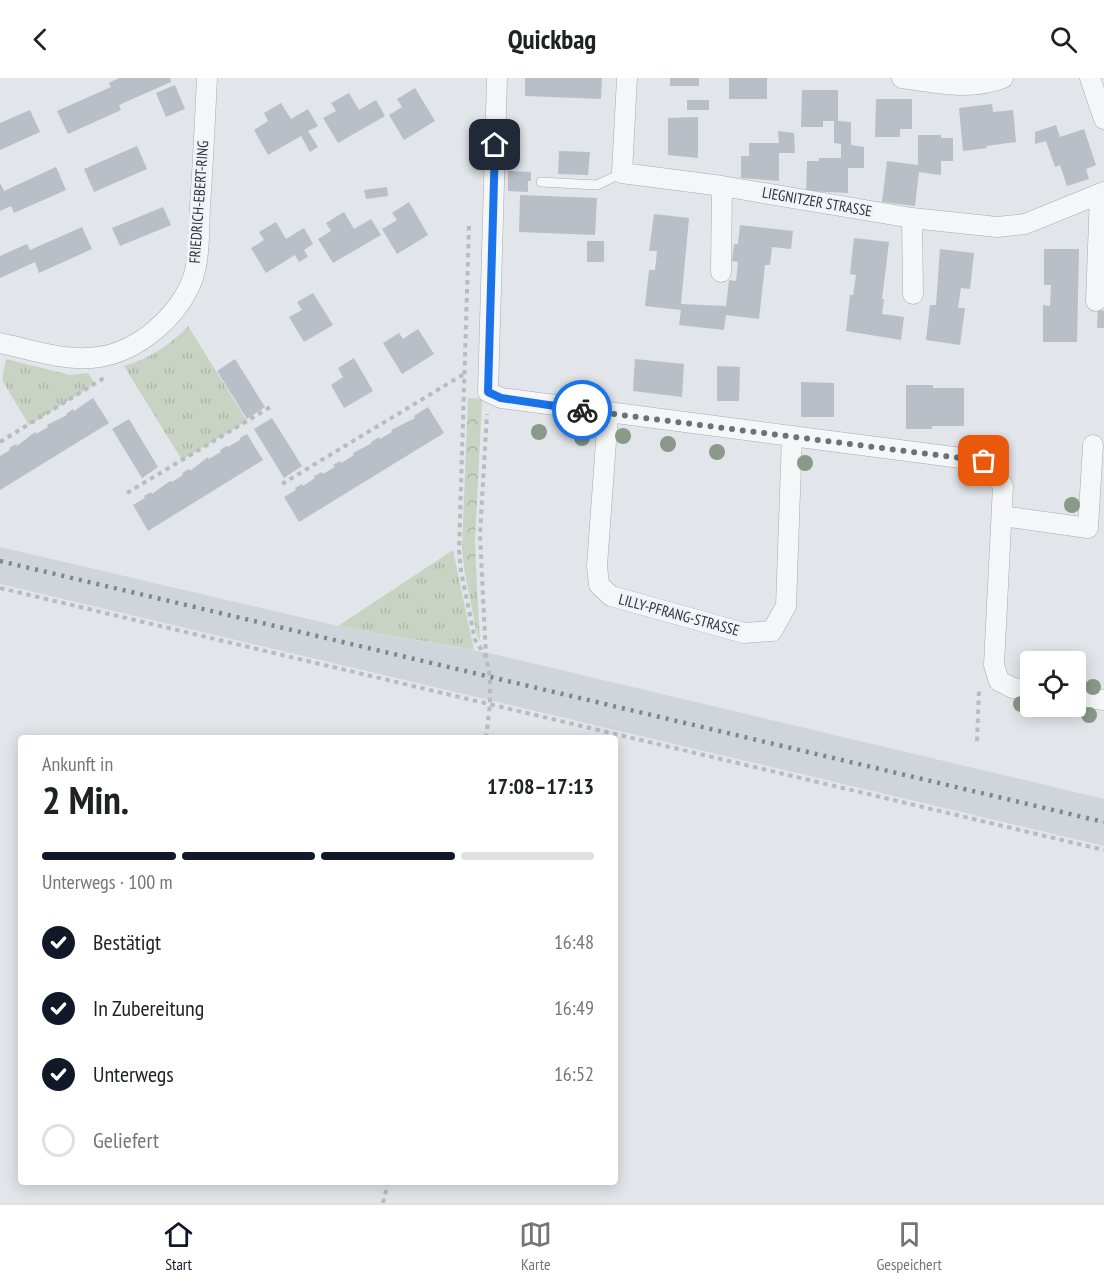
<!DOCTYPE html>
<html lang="de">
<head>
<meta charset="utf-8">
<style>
	:root { --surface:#fff; --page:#f6f6f6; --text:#202124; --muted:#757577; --line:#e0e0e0; --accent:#111827 }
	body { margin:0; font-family:"PT Sans Narrow",sans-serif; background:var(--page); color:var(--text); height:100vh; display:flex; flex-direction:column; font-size:22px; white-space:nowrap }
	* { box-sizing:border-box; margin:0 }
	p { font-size:20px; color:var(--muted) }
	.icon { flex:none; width:33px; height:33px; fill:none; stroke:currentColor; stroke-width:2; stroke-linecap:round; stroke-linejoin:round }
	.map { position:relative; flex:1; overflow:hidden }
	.sheet { position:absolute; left:18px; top:657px; width:600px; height:450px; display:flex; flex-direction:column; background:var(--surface); border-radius:6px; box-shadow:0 3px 15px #0003 }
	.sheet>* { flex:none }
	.tools { position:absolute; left:1020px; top:573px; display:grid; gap:12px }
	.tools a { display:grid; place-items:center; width:66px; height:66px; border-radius:6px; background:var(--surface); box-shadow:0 3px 15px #0003; font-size:30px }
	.pin { position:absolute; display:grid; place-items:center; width:51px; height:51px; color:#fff; margin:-26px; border-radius:12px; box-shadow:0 3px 9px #0006 }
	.courier { position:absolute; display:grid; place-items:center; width:60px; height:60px; margin:-30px; border:4px solid #1a73e8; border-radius:50%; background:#fff; color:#222; box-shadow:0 2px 8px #0007 }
	.summary em { font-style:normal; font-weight:600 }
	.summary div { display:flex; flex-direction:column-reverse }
	.summary { display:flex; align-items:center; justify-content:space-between; height:102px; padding:0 24px }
	h1 { font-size:39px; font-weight:600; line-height:45px }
	.bar { display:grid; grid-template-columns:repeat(4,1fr); gap:9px 6px; align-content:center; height:72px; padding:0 24px }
	.bar i { height:8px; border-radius:4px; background:var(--line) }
	.bar .active { background:var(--accent) }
	.bar p { grid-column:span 4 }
	ol { padding:0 24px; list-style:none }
	li { display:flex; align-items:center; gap:18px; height:66px }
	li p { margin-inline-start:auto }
	li .icon { padding:6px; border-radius:50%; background:var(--accent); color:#fff; stroke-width:4 }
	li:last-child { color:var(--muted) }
	li i { width:33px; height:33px; border:3px solid var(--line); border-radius:50% }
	header { display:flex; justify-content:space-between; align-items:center; height:78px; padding:0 24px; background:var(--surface); font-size:27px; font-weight:600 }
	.tabs { display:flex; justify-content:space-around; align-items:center; height:84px; border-top:2px solid var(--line); background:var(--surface); font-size:16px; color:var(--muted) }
	.tabs a { display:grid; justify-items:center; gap:3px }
	.tabs .active { color:var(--accent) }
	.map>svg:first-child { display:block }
</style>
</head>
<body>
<header><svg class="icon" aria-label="back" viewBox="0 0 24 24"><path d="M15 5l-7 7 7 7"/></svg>Quickbag<svg class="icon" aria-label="search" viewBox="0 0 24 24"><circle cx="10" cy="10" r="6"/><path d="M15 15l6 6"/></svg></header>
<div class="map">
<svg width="1104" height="1125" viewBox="0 0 1104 1125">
	<defs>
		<pattern id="grass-tufts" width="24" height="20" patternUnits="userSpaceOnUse" patternTransform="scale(1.5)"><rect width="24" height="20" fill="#c9d3c4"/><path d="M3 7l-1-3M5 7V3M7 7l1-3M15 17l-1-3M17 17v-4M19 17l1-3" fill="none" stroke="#adb6a9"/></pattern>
		<pattern id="forest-crowns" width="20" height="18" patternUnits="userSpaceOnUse" patternTransform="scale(1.5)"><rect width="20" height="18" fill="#c9d3c4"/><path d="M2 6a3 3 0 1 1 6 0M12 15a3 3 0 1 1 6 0" fill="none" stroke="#adb6a9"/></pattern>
	</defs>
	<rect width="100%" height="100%" fill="#e2e5e9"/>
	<path fill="#d0d5db" d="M0,469l338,79 155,28 611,145v47l-1104,-262z"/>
	<path fill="url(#grass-tufts)" d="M188,248l59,95 -65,39 -58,-94c24,-7 47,-21 64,-40z
		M6,281l64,16 18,-2 7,11 -66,41 -27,-45z
		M453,472l21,100 -136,-24z
		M464,490h12l4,73 -3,-6z"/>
	<path fill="url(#forest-crowns)" d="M468,320l14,1 -7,143 1,26h-12l-2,-20z"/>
	<path fill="#b9bfc6" d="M119,0h51l1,4 -52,23 2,5 -53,24 -11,-23 54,-24 -2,-4z
		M525,0h77l-1,21 -76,-3z
		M670,0h29v8h-29z
		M729,0h38v21h-38z
		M175,7l10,24 -19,8 -10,-24z
		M415,10l20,33 -31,19 -15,-25 13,-8 -5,-8z
		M802,12h36v31l13,1v23l13,2v21h-16v25l-42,-2 1,-30h12v-3h22v-14l-7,-1v-22h-11v6h-22z
		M349,15l10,17 17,-10 9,16 -47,27 -15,-25 13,-7 -5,-8z
		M876,21h36v30h-12v8h-25z
		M687,22h22v10h-22z
		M281,25l10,16 17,-10 10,17 -10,5 10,16 -8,5 -9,-16 -33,19 -14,-25 14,-9 -4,-8z
		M992,26l1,8 20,-2 3,32 -30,4 1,2 -24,3 -4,-43z
		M30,32l10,22 -40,18v-27z
		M698,39v41l-30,-3v-37z
		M1056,47l4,12 24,-8 12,36 -10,4 3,10 -22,7 -7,-21 -5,2 -9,-26 -11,3v-12z
		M778,53l16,2 1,20h-16v28l-38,-3v-22h8v-13h30z
		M918,57h23v3h12v23h-12v14l-22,-3 -4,34 -33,-4 5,-41 31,4z
		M137,68l10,23 -53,23 -10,-23z
		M559,73l31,1 -2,23 -30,-1z
		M56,89l10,23 -52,23 -3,-7 -11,5v-28l4,8z
		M508,93l23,1v9h-3v11l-20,-1z
		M387,109l1,9 -22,3 -2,-9z
		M520,117l77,3 -2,37 -76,-3z
		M409,124l19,33 -31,19 -15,-25 15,-9 -5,-7z
		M163,129l8,18 -51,21 -8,-18z
		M344,134l10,17 17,-10 10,16 -48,28 -15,-24 13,-8 -5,-8z
		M654,136l35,4 -8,86 45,2 3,-26 7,1 2,-19 -6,-1 2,-17h4l2,-19 53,6 -2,18 -19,-2 -2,18h-5l-6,54 -33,-4 -2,15 -45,-5 2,-15 -36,-4 4,-36h6l2,-19h-8z
		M276,144l10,17 18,-11 9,16 -9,6 4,7 -9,5 -4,-7 -29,18 -15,-25 13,-8 -5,-8z
		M82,149l10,22 -53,24 -4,-11 -35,16v-22l27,-12 3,6z
		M854,160l35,4 -7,57h2l-2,15 22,3 -3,23 -55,-9 4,-36h3l3,-20 -6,-1z
		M587,163h17v21h-17z
		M940,171l34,4 -4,36 -9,-1 -3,20h7l-5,37 -34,-5 4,-35h6z
		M1044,171h35l-2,93h-34v-37l7,1 1,-21h-7z
		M313,215l20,32 -29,17 -15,-25 13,-7 -5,-8z
		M1098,232l6,1v17h-7z
		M418,251l16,25 -32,20 -19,-31 16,-10 4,6z
		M354,280l19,33 -29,17 -13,-23 12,-8 -5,-9z
		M235,281l30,48 -18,12 -30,-48z
		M635,281l49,5 -2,33 -49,-6z
		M717,288l23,1 -1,34h-22z
		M801,304l33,1v34h-33z
		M906,307h27v3h31v38h-32v3h-26z
		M93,320l16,25 -109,67v-34l10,-6 -1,-2 7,-4 1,2 18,-14 1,2 12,-7 -1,-2 20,-10 -1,-1 7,-5 1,2z
		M428,329l16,26 -145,89 -15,-25 12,-7 -1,-2 7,-4 1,2 12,-8 -1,-2 8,-4 1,2 12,-7 -2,-2 7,-4 1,2 13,-8 -1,-2 19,-10 -1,-1 8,-5 1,2 12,-7 -1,-2 24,-12 -1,-2z
		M272,340l30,48 -18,12 -30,-49z
		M129,341l29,48 -16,11 -30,-49z
		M247,356l16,26 -115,71 -15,-26 12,-7 -1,-2 7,-4 1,2 18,-13 2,1 11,-7 -1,-2 7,-4 1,2 18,-14 1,2 12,-7 -1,-2 7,-4 1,1 12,-7v-2z"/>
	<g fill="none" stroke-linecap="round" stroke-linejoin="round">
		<g stroke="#a7acb3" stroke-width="10">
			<path id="lane" d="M541,104l56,3 25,-12"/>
		</g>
		<g stroke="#a7acb3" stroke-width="21">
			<path id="street" d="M497,0l-9,314 13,6 483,63 19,25 -9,179 5,16 14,7 17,2
				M627,0l-5,95 100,13 190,32 85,9 28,-3 79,-32
				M902,0c34,5 68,13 101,0
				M1090,0l14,41
				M912,140l1,76
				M721,194l1,-86
				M1096,223l4,-107
				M0,265c32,7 66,19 99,14 40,-6 80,-41 94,-79 7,-22 6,-49 7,-72 3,-43 5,-85 7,-128
				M608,336l-11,152 2,19 12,11 133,37 28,-2 14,-25 6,-170
				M1002,438l86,12 5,-83
				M1076,618l28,4"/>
		</g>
		<path stroke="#b8bcc1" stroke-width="4" stroke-dasharray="4.5 4.5" stroke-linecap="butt" d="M469,148l-10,325 2,20 14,69 11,17
			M0,364l104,-64
			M282,406l182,-110
			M127,415l145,-87
			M0,510l1104,262
			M486,660l4,-34v-27l-4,-20 -6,-123 7,-120
			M977,663l2,-52
			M383,1125l5,-21"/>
		<use href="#lane" stroke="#f4f6f8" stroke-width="9"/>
		<use href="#street" stroke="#f4f6f8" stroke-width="20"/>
		<path stroke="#7c8692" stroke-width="4.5" stroke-dasharray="3 6" stroke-linecap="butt" d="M0,483l1104,261"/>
	</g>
	<g fill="#8a9988">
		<circle cx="539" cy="354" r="8"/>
		<circle cx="623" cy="358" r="8"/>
		<circle cx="582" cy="360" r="8"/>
		<circle cx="668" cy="366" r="8"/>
		<circle cx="717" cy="374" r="8"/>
		<circle cx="805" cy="385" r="8"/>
		<circle cx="1072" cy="427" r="8"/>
		<circle cx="1093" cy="609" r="8"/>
		<circle cx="1021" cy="626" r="8"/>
		<circle cx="1089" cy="637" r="8"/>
	</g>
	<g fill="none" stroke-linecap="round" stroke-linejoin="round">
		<path stroke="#6b727b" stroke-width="6" stroke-dasharray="0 10.8" d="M582,332l402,51"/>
		<path stroke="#1a73e8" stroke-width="8" d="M495,67l-7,247 13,6 81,12"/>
	</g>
	<g text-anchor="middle" stroke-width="6" stroke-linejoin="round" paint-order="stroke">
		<g font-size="15" fill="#2b3440" stroke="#f1f4f7">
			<text transform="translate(199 124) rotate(-86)" y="5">FRIEDRICH-EBERT-RING</text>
			<text transform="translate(817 124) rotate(10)" y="5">LIEGNITZER STRASSE</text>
			<text transform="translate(679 537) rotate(15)" y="5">LILLY-PFRANG-STRASSE</text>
		</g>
	</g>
</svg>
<div class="tools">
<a><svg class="icon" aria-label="locate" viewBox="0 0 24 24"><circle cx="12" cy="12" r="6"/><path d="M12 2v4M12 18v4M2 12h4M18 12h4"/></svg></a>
</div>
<div class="pin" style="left:984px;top:383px;background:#ea580c"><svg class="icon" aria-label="bag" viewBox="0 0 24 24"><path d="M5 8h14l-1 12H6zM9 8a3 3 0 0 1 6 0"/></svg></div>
<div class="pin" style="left:495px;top:67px;background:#1f2937"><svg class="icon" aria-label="home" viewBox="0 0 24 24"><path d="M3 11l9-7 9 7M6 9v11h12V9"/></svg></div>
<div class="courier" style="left:582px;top:332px"><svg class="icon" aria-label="bike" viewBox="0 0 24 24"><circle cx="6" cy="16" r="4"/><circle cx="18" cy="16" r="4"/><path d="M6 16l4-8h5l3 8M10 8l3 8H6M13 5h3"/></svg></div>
<section class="sheet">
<div class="summary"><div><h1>2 Min.</h1><p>Ankunft in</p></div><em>17:08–17:13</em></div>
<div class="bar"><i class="active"></i><i class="active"></i><i class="active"></i><i></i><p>Unterwegs · 100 m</p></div>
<ol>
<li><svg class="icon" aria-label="check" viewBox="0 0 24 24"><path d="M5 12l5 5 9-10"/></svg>Bestätigt<p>16:48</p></li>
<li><svg class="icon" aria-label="check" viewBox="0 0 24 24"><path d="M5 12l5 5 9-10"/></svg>In Zubereitung<p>16:49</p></li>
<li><svg class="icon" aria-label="check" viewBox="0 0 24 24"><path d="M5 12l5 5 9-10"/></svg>Unterwegs<p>16:52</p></li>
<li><i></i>Geliefert</li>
</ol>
</section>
</div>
<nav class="tabs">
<a class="active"><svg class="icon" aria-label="home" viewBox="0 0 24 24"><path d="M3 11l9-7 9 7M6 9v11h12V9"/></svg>Start</a>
<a><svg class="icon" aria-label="map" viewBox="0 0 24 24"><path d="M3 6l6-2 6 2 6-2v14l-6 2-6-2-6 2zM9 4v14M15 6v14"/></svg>Karte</a>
<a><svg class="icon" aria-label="saved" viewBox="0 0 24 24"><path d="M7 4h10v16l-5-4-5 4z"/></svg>Gespeichert</a>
</nav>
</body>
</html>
